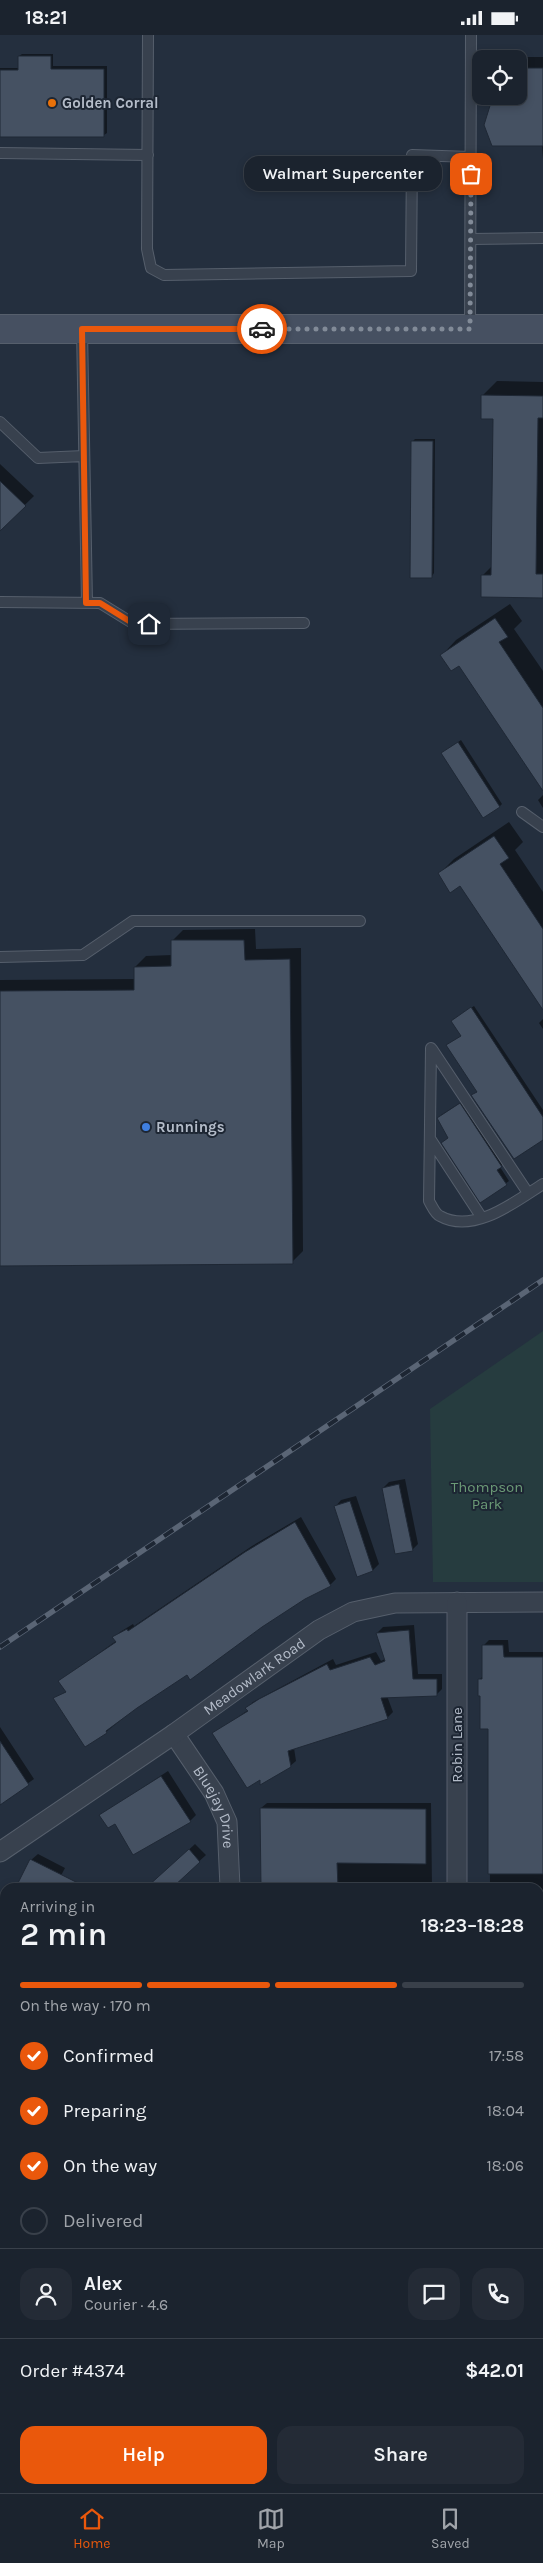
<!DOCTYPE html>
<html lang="en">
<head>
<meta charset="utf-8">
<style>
	:root { --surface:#1b232e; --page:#242b36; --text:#f1f3f6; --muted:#a0a4aa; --line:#39404a; --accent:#ea580c }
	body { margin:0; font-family:Karla,sans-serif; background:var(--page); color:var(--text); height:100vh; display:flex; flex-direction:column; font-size:19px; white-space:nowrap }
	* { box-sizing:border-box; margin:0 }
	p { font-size:16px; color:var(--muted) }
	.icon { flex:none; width:28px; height:28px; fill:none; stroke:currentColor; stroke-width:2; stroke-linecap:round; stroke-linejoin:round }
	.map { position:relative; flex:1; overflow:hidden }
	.details { position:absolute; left:0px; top:1848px; width:544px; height:611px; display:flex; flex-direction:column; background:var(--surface); border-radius:15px 15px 0 0; box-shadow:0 2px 8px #0003,0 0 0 1px var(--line) }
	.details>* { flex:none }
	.fabs { position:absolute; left:472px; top:15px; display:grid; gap:10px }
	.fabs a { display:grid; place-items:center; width:55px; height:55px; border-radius:10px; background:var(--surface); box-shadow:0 2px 8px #0003,0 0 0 1px var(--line); font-size:25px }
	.pin { position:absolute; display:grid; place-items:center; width:42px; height:42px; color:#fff; margin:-21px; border-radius:10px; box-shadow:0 2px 8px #0006 }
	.courier { position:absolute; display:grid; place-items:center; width:50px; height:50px; margin:-25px; border:4px solid #ea580c; border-radius:50%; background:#fff; color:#222; box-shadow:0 1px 6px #0007 }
	.bubble { position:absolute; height:35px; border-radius:15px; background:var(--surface); box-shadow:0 2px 8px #0003,0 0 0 1px var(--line); font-size:16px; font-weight:600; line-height:35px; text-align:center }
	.head em { font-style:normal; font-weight:600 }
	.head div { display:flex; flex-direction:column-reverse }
	.head { display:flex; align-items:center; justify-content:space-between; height:85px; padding:0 20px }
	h1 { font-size:32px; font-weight:600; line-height:38px }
	.bar { display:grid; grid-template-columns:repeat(4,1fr); gap:8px 5px; align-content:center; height:60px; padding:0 20px }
	.bar i { height:6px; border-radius:4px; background:var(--line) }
	.bar .on { background:var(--accent) }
	.bar p { grid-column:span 4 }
	.line { display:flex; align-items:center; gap:12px; padding:0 20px; border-top:1px solid var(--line) }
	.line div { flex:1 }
	.round { display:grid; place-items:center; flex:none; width:52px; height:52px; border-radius:15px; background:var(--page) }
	ol { padding:0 20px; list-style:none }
	li { display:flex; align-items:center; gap:15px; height:55px }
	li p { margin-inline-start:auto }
	li .icon { padding:5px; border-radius:50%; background:var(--accent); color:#fff; stroke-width:4 }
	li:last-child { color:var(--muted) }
	li i { width:28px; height:28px; border:2px solid var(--line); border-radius:50% }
	.primary-button { display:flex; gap:10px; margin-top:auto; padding:10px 20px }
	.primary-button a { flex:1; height:58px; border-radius:15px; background:var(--accent); color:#fff; font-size:20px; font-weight:600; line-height:58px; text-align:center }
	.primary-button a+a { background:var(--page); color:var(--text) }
	.status { display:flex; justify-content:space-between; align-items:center; height:35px; padding:0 25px; background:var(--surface); direction:ltr }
	.status svg { height:14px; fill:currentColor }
	.tab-bar { display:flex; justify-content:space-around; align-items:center; height:70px; border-top:1px solid var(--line); background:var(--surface); font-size:14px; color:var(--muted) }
	.tab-bar a { display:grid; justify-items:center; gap:2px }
	.tab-bar .on { color:var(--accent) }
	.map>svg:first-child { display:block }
</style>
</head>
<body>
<div class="status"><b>18:21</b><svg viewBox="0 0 49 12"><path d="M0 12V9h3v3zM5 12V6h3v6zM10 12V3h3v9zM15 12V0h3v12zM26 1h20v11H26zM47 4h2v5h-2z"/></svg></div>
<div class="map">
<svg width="543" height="2458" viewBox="0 0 543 2458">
	<rect width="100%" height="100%" fill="#242f3e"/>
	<path fill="#263c3f" d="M543,1296v251h-110l-3,-173z"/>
	<path fill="#0007" d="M22,19h31v12h54v67l-3,2h-104v-67h19v-12z
		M502,22h41v102l-1,-14 -50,-42 -2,-7h29v-37h-19z
		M497,346l46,1v214l-61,-20 11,-11 1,-147 -12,-22z
		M415,404h20l-1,134 -2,3 -20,-134z
		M0,429l34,32 -34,33z
		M510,569l12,17 -8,8 29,42v118l-83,-125 -18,-9 14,-15z
		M461,705l41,64 -3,3 -54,-56z
		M543,760v13l-5,-8z
		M509,787l14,20 -8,8 28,42v116l-83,-124 -21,-10 15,-15z
		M255,894l1,20 45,-1 2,303 -11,11 -292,3v-285l135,-1v-12l11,-11 26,-1v-14l11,-11z
		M474,971l69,104v29l-67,-46 2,-2 -22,-73z
		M543,984v10l-4,-6z
		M463,1066l41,62 -4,4 9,14 -28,20 -31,-63 -9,-23z
		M405,1444l13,65 -6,6 -29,-62 6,-6z
		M356,1461l23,68 -6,6 -38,-63 6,-7z
		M301,1482l35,62 -6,6 -25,12 -168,110 -31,25 -44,-38 5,-3 -7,-10 56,-40 -2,-3 6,-6 13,-8 1,2 118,-80z
		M414,1590l4,49h24v15l-5,5 -50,2 6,16 -6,6 -93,30 2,13 -6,5 -29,12 -47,-44 34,-24 -1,-2 6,-6 80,-43 3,6 40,-13 5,9 4,-2 -8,-26 6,-6z
		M489,1605h19l1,12h34v388h-4v-153h-49l-1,-159 -10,-48 4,-4v-30z
		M0,1692l34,52 -34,24z
		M168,1736l28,44 -6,6 -89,-6z
		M267,1768h164l1,84h-170l-1,-79z
		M195,1809l11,11 -35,32h-17l-3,-2z
		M38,1819l27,14 -10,19h-42l8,-5 10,-22z
		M0,1902h5v93h-5z
		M539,2076h4l-1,63h-3z
		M5,2085v46l-2,2 -3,-1v-33z
		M0,2250h5v203h-5z
		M543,2255v75h-3l-1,-74z
		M540,2400h3v55h-9l5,-1z"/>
	<path fill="#455162" stroke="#1f2835" d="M18,21h33v13h53v68h-104v-67h18z
		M519,33h24v78h-51l-8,-21 9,-29h26z
		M481,360l62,1v22h-5l-2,156h7v24l-62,-1v-22h10l2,-156h-12z
		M411,406h22l-1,137h-22z
		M0,446l26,25 -26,25z
		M495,583l13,19 -9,5 44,66v83l-84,-125 -8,5 -11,-16z
		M458,707l42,65 -17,11 -42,-65z
		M494,801l15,22 -9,6 43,65v81l-83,-124 -10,7 -12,-20z
		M171,905h73l1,20 45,-1 3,305 -293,2v-275l134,-1v-23l37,-1z
		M471,972l72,110v23l-29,19 -43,-64 6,-3 -31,-47 15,-9 -10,-15z
		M460,1068l42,64 -5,3 10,15 -27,18 -39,-60 7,-5 -11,-20z
		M399,1449l14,67 -18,3 -13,-66z
		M350,1466l23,70 -16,6 -23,-71z
		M295,1487l36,64 -26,13 -43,28 -72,53 -3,-5 -50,33 -31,23 1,2 -22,14 -32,-49 13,-6 -8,-11 58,-39 -4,-5 15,-8 1,2 117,-79z
		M409,1595l4,49h24v17l-56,2 7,21 -100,32 3,16 -31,18v-5l-13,8 -35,-55 36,-22 -3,-3 14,-9 68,-35 3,6 40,-13 5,8 10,-4 -9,-28z
		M482,1610h21l1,12h39v217h-55v-145h-8v-33h-2v-17h4z
		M0,1706l29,44 -29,20z
		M161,1741l30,46 -58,33 -18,-31 -7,4 -9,-13z
		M260,1773l166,1v55l-89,-1 1,24h-77z
		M189,1814l11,13 -27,25h-26z
		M30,1824l56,28h-70z"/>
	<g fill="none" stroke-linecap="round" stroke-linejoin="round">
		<g stroke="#565f6c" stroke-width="12">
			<path id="service" d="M148,0l-1,214 4,19 13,7 247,-4 1,-116 59,2
				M0,118l148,2
				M471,204l72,-1
				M82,294l5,274
				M470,294l1,-294
				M0,387l38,36 46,-2
				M0,567l100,1 34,21 170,-1
				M522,777l21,15
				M0,922l83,-2 50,-34h227
				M431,1013l-2,153c3,5 6,13 11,15 34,19 76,-15 103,-32
				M432,1014l96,144
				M431,1105l51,78
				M0,2247h5
				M539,2355h4
				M33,2458v-4"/>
		</g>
		<g stroke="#565f6c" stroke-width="21">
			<g id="minor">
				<path id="s1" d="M174,1699l40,59 13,29 3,65"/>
				<path id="s2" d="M0,1817l174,-118 145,-104 34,-18 42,-9 148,-1"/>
				<path d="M457,1852v-285"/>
				<path d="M0,2038l5,1"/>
				<path d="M539,2043l4,1"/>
				<path d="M0,2198h5"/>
				<path d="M539,2201h4"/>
				<path d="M210,2454v4"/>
			</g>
		</g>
		<g stroke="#565f6c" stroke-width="30">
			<path id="secondary" d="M0,294h543"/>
		</g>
		<use href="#service" stroke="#38414e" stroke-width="10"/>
		<use href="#minor" stroke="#38414e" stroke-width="19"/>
		<use href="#secondary" stroke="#465061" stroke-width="28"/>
		<g stroke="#5a6575" stroke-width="5.5">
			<path id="rail" d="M0,1612l543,-367"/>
		</g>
		<use href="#rail" stroke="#1d2633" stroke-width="4" stroke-dasharray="11" stroke-linecap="butt"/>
	</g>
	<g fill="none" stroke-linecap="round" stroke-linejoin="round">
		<path stroke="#828b98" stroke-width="5" stroke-dasharray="0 9" d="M262,294h208l1,-155"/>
		<path stroke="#ea580c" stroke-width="6" d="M149,589h-15l-34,-21h-14l-4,-274h180"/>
	</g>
	<circle fill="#e8710a" stroke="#1d2633" stroke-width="2" cx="52" cy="68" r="5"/>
	<circle fill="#3f7fe0" stroke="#1d2633" stroke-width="2" cx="146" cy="1092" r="5"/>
	<g text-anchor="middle" stroke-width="4" stroke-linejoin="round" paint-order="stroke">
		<g font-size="15" font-weight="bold" fill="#b4bcc9" stroke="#1d2633" text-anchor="start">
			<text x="62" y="73">Golden Corral</text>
			<text x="156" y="1097">Runnings</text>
		</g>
		<g font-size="15" fill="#6b9a76" stroke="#1d2633">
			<text x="487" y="1457">Thompson<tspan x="487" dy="17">Park</tspan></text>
		</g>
		<g font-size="15" fill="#b4bcc9" stroke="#1d2633">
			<text dy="5" stroke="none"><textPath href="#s2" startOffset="309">Meadowlark Road</textPath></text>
			<text transform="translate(457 1710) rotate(-90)" y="5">Robin Lane</text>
			<text dy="5" stroke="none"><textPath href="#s1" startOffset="85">Bluejay Drive</textPath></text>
		</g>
	</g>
</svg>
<div class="fabs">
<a><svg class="icon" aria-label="locate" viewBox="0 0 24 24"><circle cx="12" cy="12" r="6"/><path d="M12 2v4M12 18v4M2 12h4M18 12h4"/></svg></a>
</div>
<div class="pin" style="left:471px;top:139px;background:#ea580c"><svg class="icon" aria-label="bag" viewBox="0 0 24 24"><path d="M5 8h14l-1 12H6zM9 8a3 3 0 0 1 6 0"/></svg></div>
<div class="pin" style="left:149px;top:589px;background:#1f2937"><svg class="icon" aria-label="home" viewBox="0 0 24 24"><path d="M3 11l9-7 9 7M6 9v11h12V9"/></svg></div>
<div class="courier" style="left:262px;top:294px"><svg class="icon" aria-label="car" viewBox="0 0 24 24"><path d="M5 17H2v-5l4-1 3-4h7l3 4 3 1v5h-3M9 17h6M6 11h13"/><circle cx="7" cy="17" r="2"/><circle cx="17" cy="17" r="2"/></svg></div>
<div class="bubble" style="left:244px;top:121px;width:198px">Walmart Supercenter</div>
<section class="details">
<div class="head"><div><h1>2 min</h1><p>Arriving in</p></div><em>18:23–18:28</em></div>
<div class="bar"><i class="on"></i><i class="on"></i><i class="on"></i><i></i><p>On the way · 170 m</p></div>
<ol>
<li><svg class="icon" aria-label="check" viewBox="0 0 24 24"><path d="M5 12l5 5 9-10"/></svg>Confirmed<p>17:58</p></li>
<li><svg class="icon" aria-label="check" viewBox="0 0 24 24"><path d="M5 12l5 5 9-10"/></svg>Preparing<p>18:04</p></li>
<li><svg class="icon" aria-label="check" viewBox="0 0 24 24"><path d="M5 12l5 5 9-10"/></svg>On the way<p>18:06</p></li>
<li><i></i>Delivered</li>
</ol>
<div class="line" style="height:90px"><a class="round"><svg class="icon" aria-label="person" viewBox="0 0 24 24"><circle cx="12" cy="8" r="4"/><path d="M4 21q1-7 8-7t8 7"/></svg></a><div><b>Alex</b><p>Courier · 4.6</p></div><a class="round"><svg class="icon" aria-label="chat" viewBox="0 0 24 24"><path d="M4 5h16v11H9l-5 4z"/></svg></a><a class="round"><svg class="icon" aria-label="phone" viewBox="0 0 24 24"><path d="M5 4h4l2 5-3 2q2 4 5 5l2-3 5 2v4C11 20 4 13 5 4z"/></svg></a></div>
<div class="line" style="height:65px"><div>Order #4374</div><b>$42.01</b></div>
<div class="primary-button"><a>Help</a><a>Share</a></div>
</section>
</div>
<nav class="tab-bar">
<a class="on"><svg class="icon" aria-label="home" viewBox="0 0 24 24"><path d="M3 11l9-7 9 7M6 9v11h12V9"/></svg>Home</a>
<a><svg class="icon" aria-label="map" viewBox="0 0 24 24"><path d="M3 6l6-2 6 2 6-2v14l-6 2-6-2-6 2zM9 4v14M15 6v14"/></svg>Map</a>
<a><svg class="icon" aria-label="saved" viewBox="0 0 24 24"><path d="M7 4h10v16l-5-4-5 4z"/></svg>Saved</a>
</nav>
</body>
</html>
